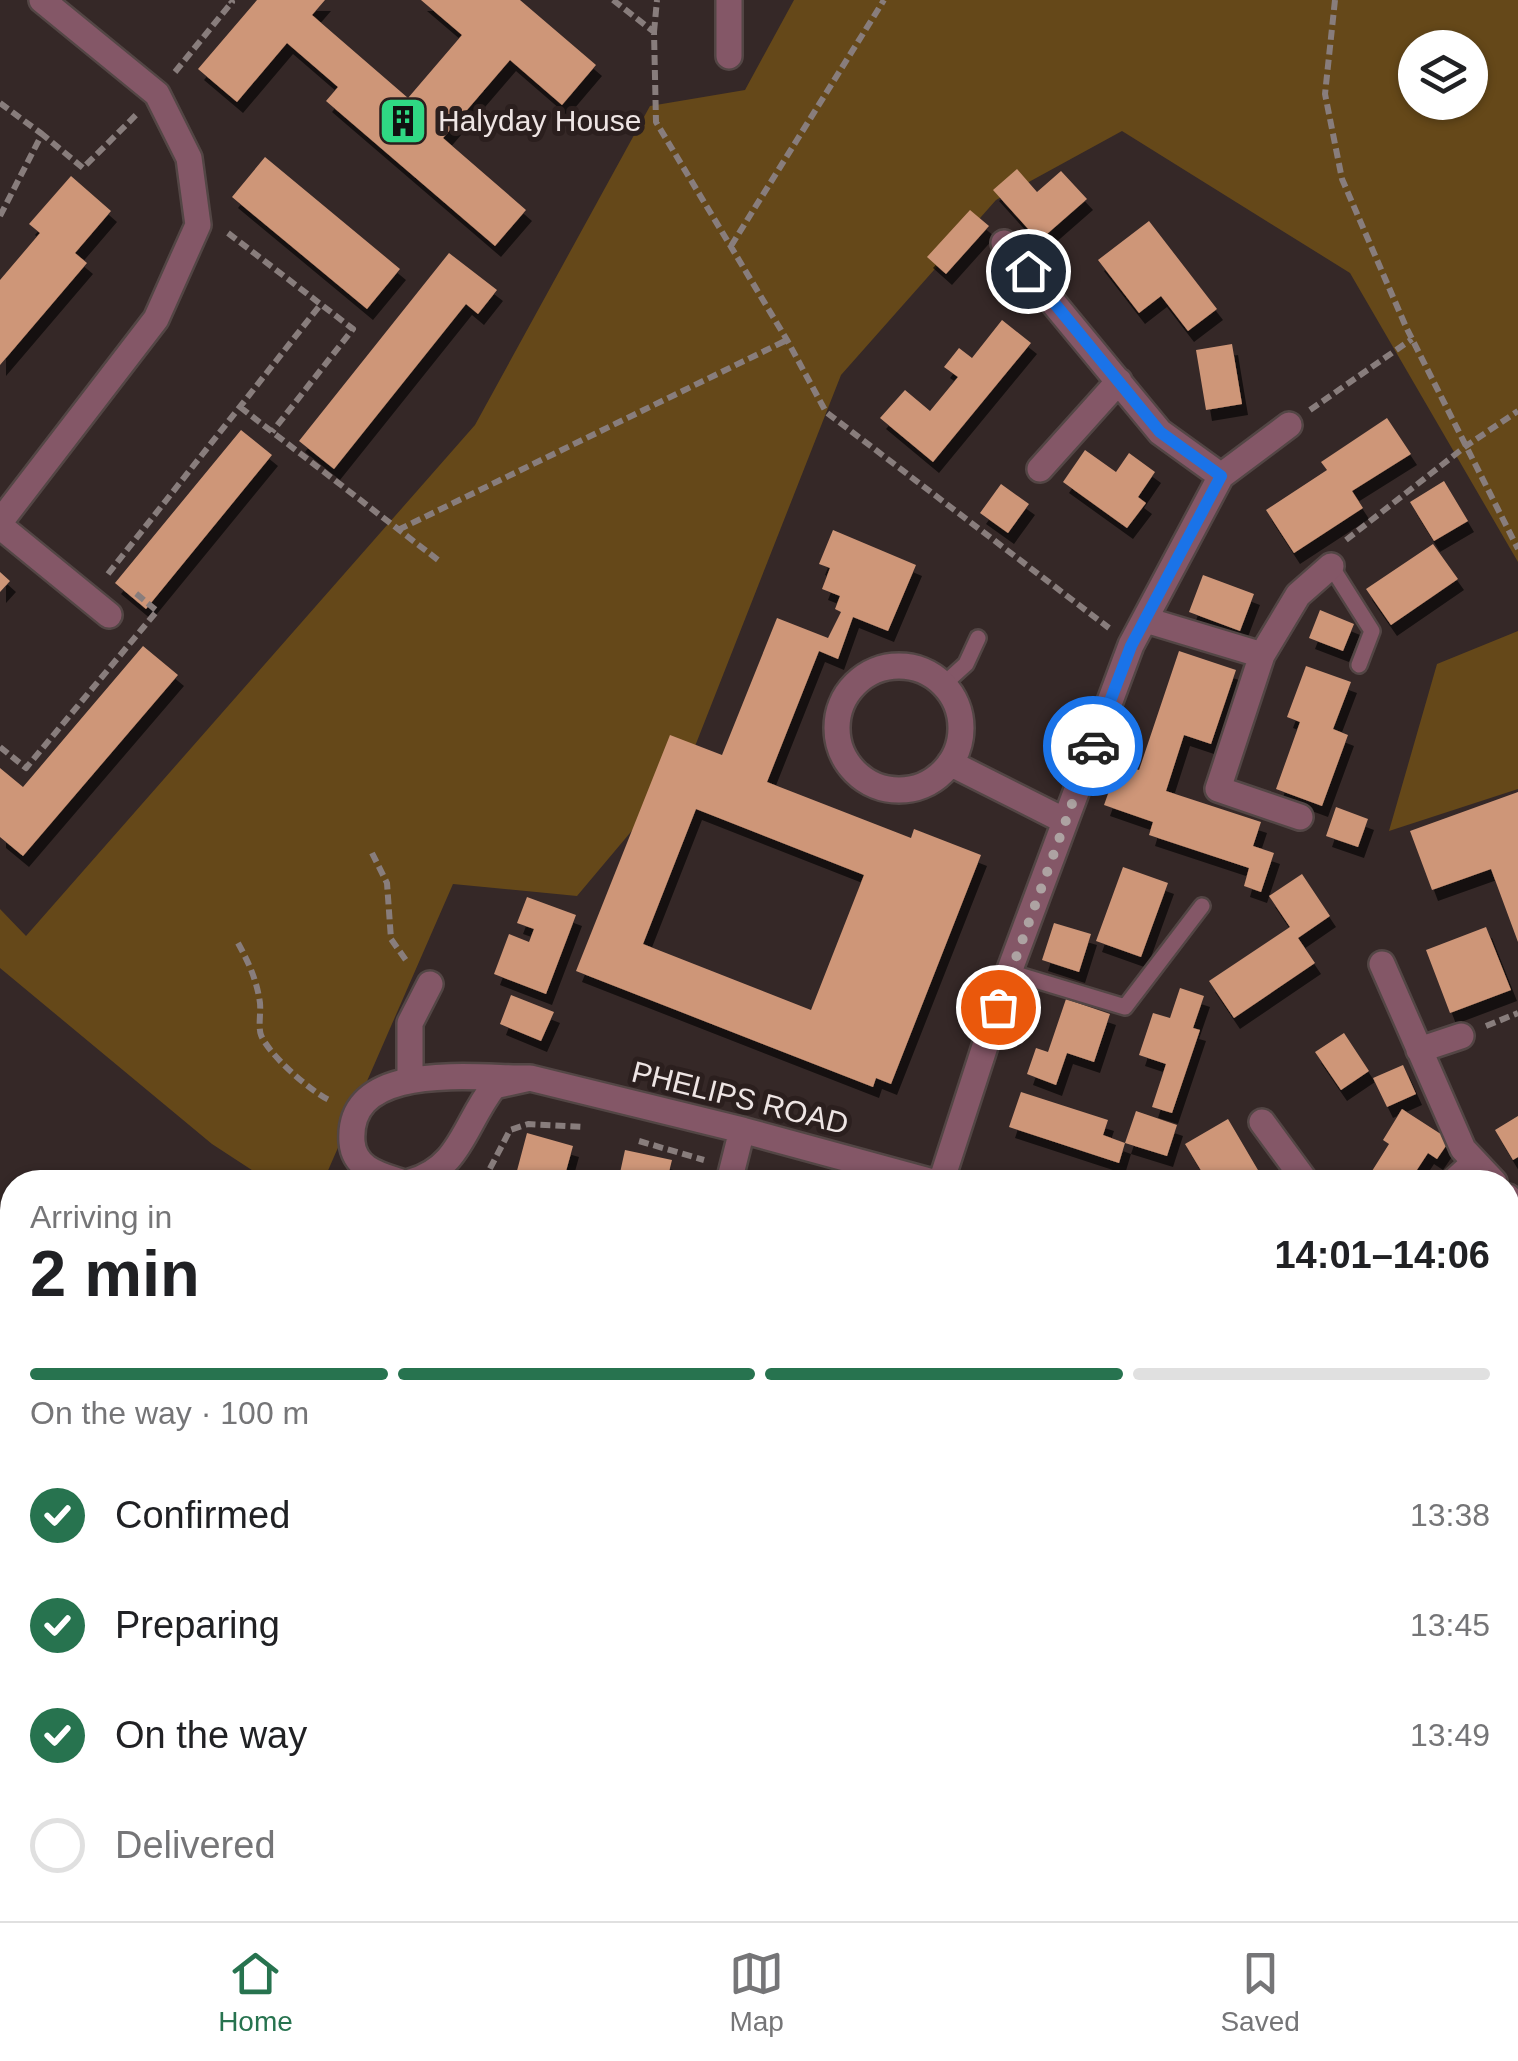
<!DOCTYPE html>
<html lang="en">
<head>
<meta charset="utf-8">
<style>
	:root { --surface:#fff; --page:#f6f6f6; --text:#202124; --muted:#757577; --line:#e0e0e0; --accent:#27734f }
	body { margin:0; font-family:Helvetica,sans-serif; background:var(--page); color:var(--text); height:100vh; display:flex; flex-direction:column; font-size:38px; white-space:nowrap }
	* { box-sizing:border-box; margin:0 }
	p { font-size:32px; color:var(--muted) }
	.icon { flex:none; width:55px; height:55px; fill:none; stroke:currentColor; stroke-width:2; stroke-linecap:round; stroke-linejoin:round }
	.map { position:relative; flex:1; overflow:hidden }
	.sheet { position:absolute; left:0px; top:1170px; width:1520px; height:752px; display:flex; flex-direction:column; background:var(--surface); border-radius:40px 40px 0 0; box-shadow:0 2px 8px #0004 }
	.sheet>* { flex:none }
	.controls { position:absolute; left:1398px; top:30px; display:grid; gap:20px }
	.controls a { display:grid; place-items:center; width:90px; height:90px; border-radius:50%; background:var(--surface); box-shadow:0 2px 8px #0004; font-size:50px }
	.pin { position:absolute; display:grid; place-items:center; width:85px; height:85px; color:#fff; margin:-42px; border:5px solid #fff; border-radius:50%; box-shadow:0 2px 10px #0007 }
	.courier { position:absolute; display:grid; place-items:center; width:100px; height:100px; margin:-50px; border:8px solid #1a73e8; border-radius:50%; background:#fff; color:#222; box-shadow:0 2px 12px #0007 }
	.overview em { font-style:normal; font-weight:700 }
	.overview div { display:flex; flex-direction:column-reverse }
	.overview { display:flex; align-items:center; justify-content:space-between; height:170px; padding:0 30px }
	h1 { font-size:65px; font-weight:700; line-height:75px }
	.bar { display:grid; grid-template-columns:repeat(4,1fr); gap:15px 10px; align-content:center; height:120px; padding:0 30px }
	.bar i { height:12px; border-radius:8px; background:var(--line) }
	.bar .current { background:var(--accent) }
	.bar p { grid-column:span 4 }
	ol { padding:0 30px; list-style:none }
	li { display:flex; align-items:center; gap:30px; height:110px }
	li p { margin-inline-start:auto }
	li .icon { padding:10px; border-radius:50%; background:var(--accent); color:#fff; stroke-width:4 }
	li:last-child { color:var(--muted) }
	li i { width:55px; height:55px; border:5px solid var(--line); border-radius:50% }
	.tabs { display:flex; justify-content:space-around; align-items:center; height:140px; border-top:2px solid var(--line); background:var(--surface); font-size:28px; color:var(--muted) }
	.tabs a { display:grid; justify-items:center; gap:5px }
	.tabs .current { color:var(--accent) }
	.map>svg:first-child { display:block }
</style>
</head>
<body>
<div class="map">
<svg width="1518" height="1921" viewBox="0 0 1518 1921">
	<defs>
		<filter id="shadow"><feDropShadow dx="6" dy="11" stdDeviation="0" flood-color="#0009"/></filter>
	</defs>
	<rect width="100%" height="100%" fill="#352827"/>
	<path fill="#654819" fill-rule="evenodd" d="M794,0h724v562l-168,-289 -228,-142 -126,69 -155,175 -153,389 -111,132 -124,-12 -130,298h-53l-58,-38 -212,-176v-59l26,27 449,-511 175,-319 95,-16zM1415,48h55v54h-55z
		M1518,631v158l-129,42 48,-167z
		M779,1910h78l-5,11h-76z"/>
	<path fill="#ce9678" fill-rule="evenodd" filter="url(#shadow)" d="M257,0h68l-13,15 96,83 54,-63 -41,-35h99l76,65 -34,40 -52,-45 -67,78 83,72 -31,36 -169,-145 12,-14 -51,-44 -50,59 -39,-33z
		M265,157l135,112 -33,40 -135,-112z
		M1017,169l20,23 24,-21 26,28 -48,42 -46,-51z
		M71,176l40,35 -36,42 12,10 -87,102v-85l40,-47 -11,-9z
		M970,210l19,16 -43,48 -19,-17z
		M1149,221l68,88 -29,22 -27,-35 -22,17 -41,-53z
		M449,253l48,37 -19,24 -12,-10 -132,165 -35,-28z
		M1002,320l29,23 -98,119 -53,-44 25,-28 25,21 28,-34 -14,-10 15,-19 13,10z
		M1232,344l10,60 -36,6 -10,-60z
		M1387,418l24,36 -59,37 11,17 -69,45 -28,-43 61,-40 -6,-8z
		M241,430l31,25 -126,154 -31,-26z
		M1085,450l31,22 13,-19 26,19 -17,25 8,6 -19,25 -64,-46z
		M1444,481l24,40 -34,20 -24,-39z
		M1001,484l28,20 -21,29 -28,-20z
		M833,530l83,35 -28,66 -35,-14 -15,42 -19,-8 -52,131 144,56 3,-9 67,26 -90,229 -15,-6 -3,9 -297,-116 94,-236 52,20 55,-137 51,20 13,-26 -6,-3 5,-13 -18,-7 8,-21 -11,-4zM696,809l168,66 -53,135 -168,-66z
		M1433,544l25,35 -67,46 -25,-36z
		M0,572l10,9 -10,11z
		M1203,575l51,19 -14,37 -51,-19z
		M1320,610l34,14 -11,27 -34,-13z
		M143,646l35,29 -155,181 -23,-19v-69l23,19z
		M1179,651l57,19 -25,74 -27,-9 -18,56 95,31 -8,24 21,7 -13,39 -17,-6 5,-18 -100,-33 4,-13 -49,-17 15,-42 20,7z
		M1306,666l45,16 -18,47 15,6 -26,71 -46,-17 24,-67 -13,-5z
		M1518,792v150l-27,-73 -59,21 -22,-59z
		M1336,807l32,12 -10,28 -32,-11z
		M1123,867l45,16 -27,74 -45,-16z
		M1302,874l28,42 -32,22 17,25 -81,55 -25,-37 81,-54 -21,-31z
		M527,897l49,18 -30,79 -52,-20 15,-40 20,8 5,-13 -17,-6z
		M1054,923l37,11 -12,38 -37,-12z
		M1486,927l25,63 -61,23 -24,-63z
		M1180,988l24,8 -11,32 7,2 -28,83 -20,-6 14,-43 -27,-9 14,-42 17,5z
		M511,995l43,17 -13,29 -41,-17z
		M1066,999l44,15 -16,48 -27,-9 -11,32 -29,-11 9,-26 12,4z
		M1344,1033l25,38 -28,19 -26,-38z
		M1403,1065l13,29 -29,13 -14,-29z
		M1021,1092l87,28 -5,15 22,8 -6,20 -110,-36z
		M1402,1109l48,31 -13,19 -9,-6 -19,29h-36l-6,-3 22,-35 -6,-4z
		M1136,1111l41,14 -10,31 -42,-13z
		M1518,1116v41l-5,3 -18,-30z
		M1228,1119l37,63h-57l-23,-38z
		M527,1133l46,13 -10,36h-49z
		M625,1150l47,10 -3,12 27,5 -2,5h-76z
		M1508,1283l4,8 6,-4v39l-10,7z
		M1518,1366v54l-10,4v-47z
		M1508,1531l10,4v51l-10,-2z
		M951,1910h53l-2,11h-53z
		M1133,1910h33l8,11h-57z
		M1315,1910h55l7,11h-79z"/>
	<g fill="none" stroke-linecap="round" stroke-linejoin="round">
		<g stroke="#534645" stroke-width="20">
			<path id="lane" d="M1331,566l41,65 -13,34
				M944,684l22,-20 12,-26
				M1009,972l116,35 77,-101"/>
		</g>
		<g stroke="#534645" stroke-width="30">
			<path id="street" d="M729,56v-56
				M1004,243l156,189 61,44
				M1040,469l79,-88
				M0,522l156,-203 42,-94 -9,-67 -32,-64 -115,-94
				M0,526l109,89
				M1146,620l116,35
				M837 728a62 62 0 1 1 124 0a62 62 0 1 1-124 0Z
				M950,763l115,58
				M1300,817l-82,-28 44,-134 36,-60 33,-29
				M1382,964l81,185 31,33
				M1419,1050l42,-14
				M530,1078l212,52 191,52
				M410,1079v-56l20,-39
				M1262,1122l44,60
				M401,1182c-21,-7 -47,-13 -49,-40 -6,-83 125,-63 178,-64l-36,8c-30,38 -33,82 -84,96
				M729,1182l13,-52
				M941,1182l68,-210 122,-327 90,-169 68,-51
				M1453,1182l22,-20
				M1508,1197l10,12
				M1508,1461l10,-4
				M1508,1894l10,22
				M1041,1910v11"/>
		</g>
		<path stroke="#887d7c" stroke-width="6" stroke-dasharray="10 5" stroke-linecap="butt" d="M613,0l41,32 2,90 131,218 39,72 283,216
			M1335,0l-10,94 17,85 64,148 112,222
			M654,32l3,-32
			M175,72l57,-70 -2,-2
			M0,103l42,31
			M0,216l42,-82 41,34 53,-53
			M228,233l125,96 -81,103
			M731,246l153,-246
			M240,407l198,153
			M1310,410l102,-71
			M398,530l389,-190
			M1346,540l120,-94 52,-35
			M108,574l213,-270
			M0,747l26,21 131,-157 -24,-20
			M372,853l15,30 4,56 17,24
			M238,943c11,20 19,38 22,60 1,10 -2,24 1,32 8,20 50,57 70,66
			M1486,1026l32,-13
			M639,1141l65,19
			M759,1176l24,6
			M483,1182l27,-52 18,-6 55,3
			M1164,1910l8,11"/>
		<use href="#lane" stroke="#845767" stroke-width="15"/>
		<use href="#street" stroke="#845767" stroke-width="25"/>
	</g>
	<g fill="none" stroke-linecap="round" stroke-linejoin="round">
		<path stroke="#ada3a2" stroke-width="10" stroke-dasharray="0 18" d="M998,1007l95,-261"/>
		<path stroke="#1a73e8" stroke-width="12" d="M1028,271l132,161 61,44 -90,170 -38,100"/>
	</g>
	<defs>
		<g id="building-square" transform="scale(2.5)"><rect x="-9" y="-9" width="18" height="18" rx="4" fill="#2fd883" stroke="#2b1f1e"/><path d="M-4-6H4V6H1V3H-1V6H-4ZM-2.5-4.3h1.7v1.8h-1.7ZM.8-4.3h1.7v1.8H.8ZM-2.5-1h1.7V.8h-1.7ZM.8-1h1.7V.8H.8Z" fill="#111"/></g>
	</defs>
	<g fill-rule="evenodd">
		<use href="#building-square" x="403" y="121"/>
	</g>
	<g text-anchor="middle" stroke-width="10" stroke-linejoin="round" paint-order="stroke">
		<g font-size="30" fill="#eee5e4" stroke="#2b1f1e" text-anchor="start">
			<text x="438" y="131">Halyday House</text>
		</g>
		<g font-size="30" fill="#eee5e4" stroke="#2b1f1e">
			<text transform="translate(740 1098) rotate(14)" y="10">PHELIPS ROAD</text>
		</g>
	</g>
</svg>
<div class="controls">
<a><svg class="icon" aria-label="layers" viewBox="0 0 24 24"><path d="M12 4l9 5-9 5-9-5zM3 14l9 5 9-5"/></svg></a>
</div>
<div class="pin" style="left:998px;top:1007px;background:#ea580c"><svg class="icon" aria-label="bag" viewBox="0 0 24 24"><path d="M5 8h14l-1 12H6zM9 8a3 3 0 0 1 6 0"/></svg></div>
<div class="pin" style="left:1028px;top:271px;background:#1f2937"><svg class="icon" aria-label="home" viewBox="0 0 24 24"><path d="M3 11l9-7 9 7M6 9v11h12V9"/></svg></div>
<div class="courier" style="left:1093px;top:746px"><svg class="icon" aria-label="car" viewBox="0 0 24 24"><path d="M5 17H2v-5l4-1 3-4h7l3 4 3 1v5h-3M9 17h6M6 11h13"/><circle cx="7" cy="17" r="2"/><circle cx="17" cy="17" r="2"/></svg></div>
<section class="sheet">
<div class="overview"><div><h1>2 min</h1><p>Arriving in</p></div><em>14:01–14:06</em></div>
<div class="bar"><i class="current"></i><i class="current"></i><i class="current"></i><i></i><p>On the way · 100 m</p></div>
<ol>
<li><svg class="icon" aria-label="check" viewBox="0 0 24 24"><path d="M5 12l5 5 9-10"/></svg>Confirmed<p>13:38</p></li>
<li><svg class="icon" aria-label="check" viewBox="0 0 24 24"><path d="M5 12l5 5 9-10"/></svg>Preparing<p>13:45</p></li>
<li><svg class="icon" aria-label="check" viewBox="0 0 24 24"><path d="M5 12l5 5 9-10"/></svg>On the way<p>13:49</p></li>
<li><i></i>Delivered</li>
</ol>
</section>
</div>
<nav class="tabs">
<a class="current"><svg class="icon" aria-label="home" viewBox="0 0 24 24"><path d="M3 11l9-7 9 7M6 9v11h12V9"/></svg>Home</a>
<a><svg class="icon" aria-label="map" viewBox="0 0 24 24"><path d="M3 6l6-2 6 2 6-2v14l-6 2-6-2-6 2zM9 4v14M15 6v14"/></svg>Map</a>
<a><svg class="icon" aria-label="saved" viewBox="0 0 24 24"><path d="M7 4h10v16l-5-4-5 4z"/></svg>Saved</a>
</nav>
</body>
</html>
